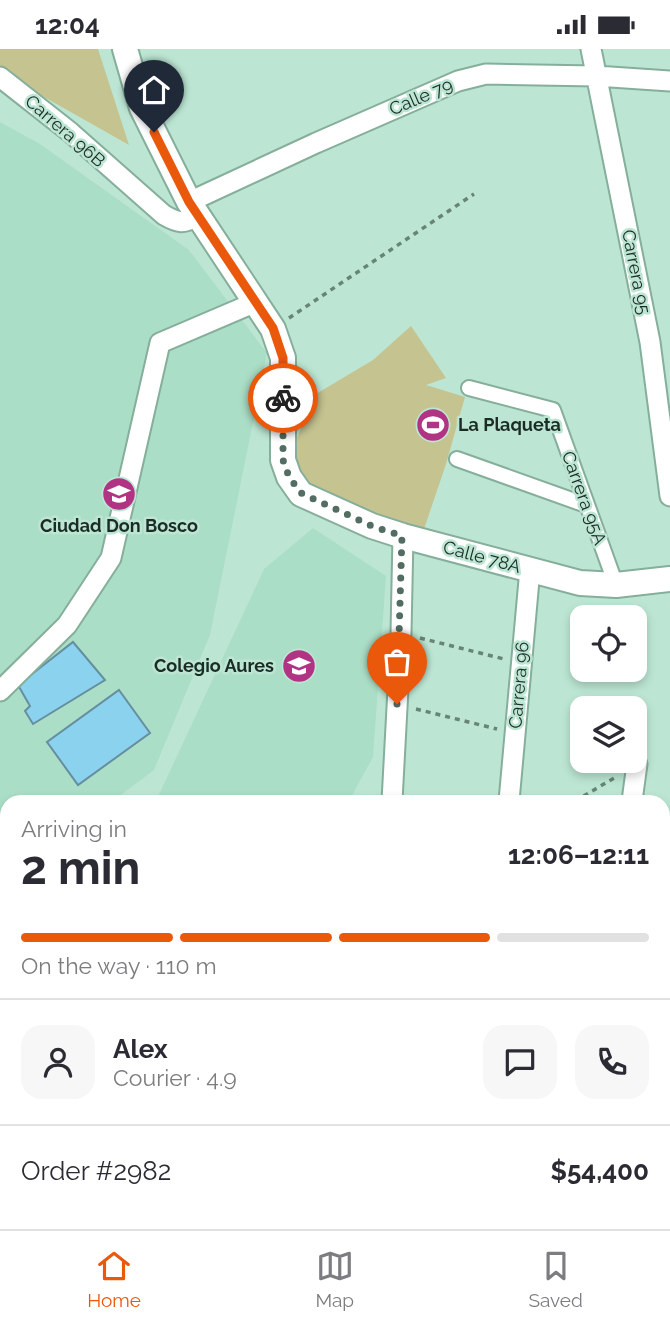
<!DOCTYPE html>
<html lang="en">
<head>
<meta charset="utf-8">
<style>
	:root { --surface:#fff; --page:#f7f7f7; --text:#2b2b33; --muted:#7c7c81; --line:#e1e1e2; --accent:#ea580c }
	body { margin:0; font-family:Raleway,sans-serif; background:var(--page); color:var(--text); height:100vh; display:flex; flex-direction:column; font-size:26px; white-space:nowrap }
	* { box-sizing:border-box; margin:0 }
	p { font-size:23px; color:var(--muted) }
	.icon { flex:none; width:38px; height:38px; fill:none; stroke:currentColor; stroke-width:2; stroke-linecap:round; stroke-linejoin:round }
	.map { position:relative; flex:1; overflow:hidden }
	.side { position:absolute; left:0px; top:746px; width:670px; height:436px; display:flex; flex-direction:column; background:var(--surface); border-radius:21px 21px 0 0; box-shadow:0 4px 10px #0003 }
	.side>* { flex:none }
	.tools { position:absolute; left:570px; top:556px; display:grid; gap:14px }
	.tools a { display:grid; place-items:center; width:77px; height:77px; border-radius:14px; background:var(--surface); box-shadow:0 4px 10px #0003; font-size:35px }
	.pin { position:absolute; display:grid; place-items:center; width:60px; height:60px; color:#fff; margin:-72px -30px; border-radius:50% 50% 50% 0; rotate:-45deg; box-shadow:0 0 7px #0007 }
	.pin .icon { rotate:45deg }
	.courier { position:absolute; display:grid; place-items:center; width:70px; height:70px; margin:-35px; border:5px solid #ea580c; border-radius:50%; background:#fff; color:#222; box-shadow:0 2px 9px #0007 }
	.head em { font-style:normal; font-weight:700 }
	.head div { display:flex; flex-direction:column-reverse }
	.head { display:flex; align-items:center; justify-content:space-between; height:119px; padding:0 21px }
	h1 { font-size:46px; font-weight:700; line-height:52px }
	.bar { display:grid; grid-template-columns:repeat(4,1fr); gap:10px 7px; align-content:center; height:84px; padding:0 21px }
	.bar i { height:9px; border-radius:5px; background:var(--line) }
	.bar .current { background:var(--accent) }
	.bar p { grid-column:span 4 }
	.line { display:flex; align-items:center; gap:18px; padding:0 21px; border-top:2px solid var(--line) }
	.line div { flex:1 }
	.round { display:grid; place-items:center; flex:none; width:74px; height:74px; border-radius:21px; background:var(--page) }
	.status { display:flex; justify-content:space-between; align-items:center; height:49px; padding:0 35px; background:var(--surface); direction:ltr }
	.status svg { height:19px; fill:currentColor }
	.dock { display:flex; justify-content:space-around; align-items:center; height:98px; border-top:2px solid var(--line); background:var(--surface); font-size:19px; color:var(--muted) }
	.dock a { display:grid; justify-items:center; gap:4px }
	.dock .current { color:var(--accent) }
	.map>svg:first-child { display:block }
</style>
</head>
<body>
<div class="status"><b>12:04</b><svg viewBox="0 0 49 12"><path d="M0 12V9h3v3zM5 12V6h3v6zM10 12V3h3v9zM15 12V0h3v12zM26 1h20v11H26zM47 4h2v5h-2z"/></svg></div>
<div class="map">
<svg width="670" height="1180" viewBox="0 0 670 1180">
	<rect width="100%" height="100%" fill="#bce6d3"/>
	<path fill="#abdec7" d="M0,73l40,22 149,106 78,103 -57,282 -56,135 -41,31h-106v41l-7,-3z
		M313,479l73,48 -13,181 -24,44h-193l108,-232z"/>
	<path fill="#c5c390" d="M0,0h98l31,96 -129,-73z
		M411,277l35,52 -20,7 39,12 -19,67 -22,65 -82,-26 -42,-26 -7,-30 23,-53 57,-34z"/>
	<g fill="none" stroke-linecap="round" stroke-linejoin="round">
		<path stroke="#81c6a8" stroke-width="5" d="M119,1180h7"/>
	</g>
	<path fill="#8bd2ef" stroke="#658e9f" stroke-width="2" d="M73,593l32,38 -72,44 -8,-13 5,-5 -12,-21z
		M119,641l31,43 -72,52 -31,-43z
		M205,1174h24l3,3 -1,3h-18l-9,-3z
		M398,1174h24l-1,6h-25z
		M504,1174h23l1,6 -24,-1z
		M529,1174h51l1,2 -52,4z
		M586,1174h30l1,6h-31z"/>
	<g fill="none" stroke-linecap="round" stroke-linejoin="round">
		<g stroke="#85ae9b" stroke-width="18">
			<path id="pedestrian" d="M469,339l84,22 63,175
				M457,410l129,46"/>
		</g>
		<g stroke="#85ae9b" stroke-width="23">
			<path id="minor" d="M591,0l59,293 20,154
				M0,28l70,55 94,83c14,8 20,10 34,0
				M189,153l127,-59 142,-62 28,-7 110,2 74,5
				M0,642l67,-66 44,-67 49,-215 96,-41
				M392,752l9,-168 2,-97
				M509,752l21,-232
				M632,752l5,-37
				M663,1081l7,1
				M663,1152l7,-1
				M580,1180l3,-6"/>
		</g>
		<g stroke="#85ae9b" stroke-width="28">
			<path id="tertiary" d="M125,0l17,59 47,94 84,127 10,29v102l6,17 12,17 71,32 31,10 177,47 36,2 54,-6"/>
		</g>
		<path stroke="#678477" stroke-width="3.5" stroke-dasharray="5 5" stroke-linecap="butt" d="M289,269l185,-124
			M420,589l84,21
			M416,660l81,20
			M575,752l41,-24
			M663,784h7
			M663,918l7,1
			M23,1180l4,-6"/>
		<use href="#pedestrian" stroke="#fff" stroke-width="14"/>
		<use href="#minor" stroke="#fff" stroke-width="19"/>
		<use href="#tertiary" stroke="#fff" stroke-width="24"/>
	</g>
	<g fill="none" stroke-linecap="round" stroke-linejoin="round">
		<path stroke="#536d62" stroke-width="7" stroke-dasharray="0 12.6" d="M283,349v62l6,17 12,16 71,33 30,10 -5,168"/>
		<path stroke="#ea580c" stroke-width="9" d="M154,83l35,70 84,126 10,30v40"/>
	</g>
	<defs>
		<g id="stadium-disc" transform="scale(1.75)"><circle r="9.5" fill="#b13383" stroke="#bce6d3"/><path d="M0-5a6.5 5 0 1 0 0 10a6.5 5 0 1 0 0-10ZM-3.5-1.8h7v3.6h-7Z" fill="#fff"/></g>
		<g id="school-disc" transform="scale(1.75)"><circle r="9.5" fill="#b13383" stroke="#bce6d3"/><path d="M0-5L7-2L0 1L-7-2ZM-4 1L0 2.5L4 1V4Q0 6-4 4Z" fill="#fff"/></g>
	</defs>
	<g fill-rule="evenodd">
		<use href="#stadium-disc" x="433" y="376"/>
		<use href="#school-disc" x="119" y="445"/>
		<use href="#school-disc" x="299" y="617"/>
	</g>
	<g text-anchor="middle" stroke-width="5" stroke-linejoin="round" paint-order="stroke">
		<g font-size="18" fill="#1b2c25" stroke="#bce6d3">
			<text transform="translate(421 48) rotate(-23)" y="6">Calle 79</text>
			<text transform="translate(65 82) rotate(41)" y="6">Carrera 96B</text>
			<text transform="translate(636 223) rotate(79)" y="6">Carrera 95</text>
			<text transform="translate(584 449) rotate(70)" y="6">Carrera 95A</text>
			<text transform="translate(482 508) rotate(15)" y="6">Calle 78A</text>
			<text transform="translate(519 636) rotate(-85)" y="6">Carrera 96</text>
		</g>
		<g font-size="18" font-weight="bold" fill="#1b2c25" stroke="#bce6d3" text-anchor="start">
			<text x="458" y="382">La Plaqueta</text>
			<text x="119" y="483" text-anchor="middle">Ciudad Don Bosco</text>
			<text x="274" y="623" text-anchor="end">Colegio Aures</text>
		</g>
	</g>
</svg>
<div class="tools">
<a><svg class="icon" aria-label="locate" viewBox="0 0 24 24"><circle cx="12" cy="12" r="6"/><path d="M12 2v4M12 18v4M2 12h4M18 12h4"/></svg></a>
<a><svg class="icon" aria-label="layers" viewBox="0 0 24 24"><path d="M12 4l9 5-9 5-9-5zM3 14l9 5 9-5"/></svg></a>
</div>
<div class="pin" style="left:397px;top:655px;background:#ea580c"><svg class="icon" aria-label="bag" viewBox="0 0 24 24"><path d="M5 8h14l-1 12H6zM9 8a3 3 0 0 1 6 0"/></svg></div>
<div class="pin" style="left:154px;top:83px;background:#1f2937"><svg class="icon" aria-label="home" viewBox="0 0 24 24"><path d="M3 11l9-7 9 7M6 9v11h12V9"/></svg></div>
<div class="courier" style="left:283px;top:349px"><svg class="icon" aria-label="bike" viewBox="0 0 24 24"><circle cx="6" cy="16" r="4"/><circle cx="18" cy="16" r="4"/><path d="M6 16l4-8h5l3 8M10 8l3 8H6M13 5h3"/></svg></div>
<section class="side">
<div class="head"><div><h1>2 min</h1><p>Arriving in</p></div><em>12:06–12:11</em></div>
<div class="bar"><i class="current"></i><i class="current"></i><i class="current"></i><i></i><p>On the way · 110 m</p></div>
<div class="line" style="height:126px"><a class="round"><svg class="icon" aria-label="person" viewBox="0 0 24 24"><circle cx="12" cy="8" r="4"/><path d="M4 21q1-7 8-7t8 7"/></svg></a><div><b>Alex</b><p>Courier · 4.9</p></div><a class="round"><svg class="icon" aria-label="chat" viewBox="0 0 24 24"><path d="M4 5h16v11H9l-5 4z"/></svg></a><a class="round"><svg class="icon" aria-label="phone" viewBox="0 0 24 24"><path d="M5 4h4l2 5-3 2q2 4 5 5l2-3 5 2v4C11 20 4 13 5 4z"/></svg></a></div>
<div class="line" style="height:91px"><div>Order #2982</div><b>$54,400</b></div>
</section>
</div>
<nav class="dock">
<a class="current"><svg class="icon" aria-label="home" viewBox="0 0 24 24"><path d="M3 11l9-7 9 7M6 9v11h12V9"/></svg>Home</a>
<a><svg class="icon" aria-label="map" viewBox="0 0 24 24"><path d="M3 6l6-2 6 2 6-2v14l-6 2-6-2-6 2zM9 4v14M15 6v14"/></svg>Map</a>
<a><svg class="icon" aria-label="saved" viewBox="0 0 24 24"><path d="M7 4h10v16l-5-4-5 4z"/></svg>Saved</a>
</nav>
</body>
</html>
